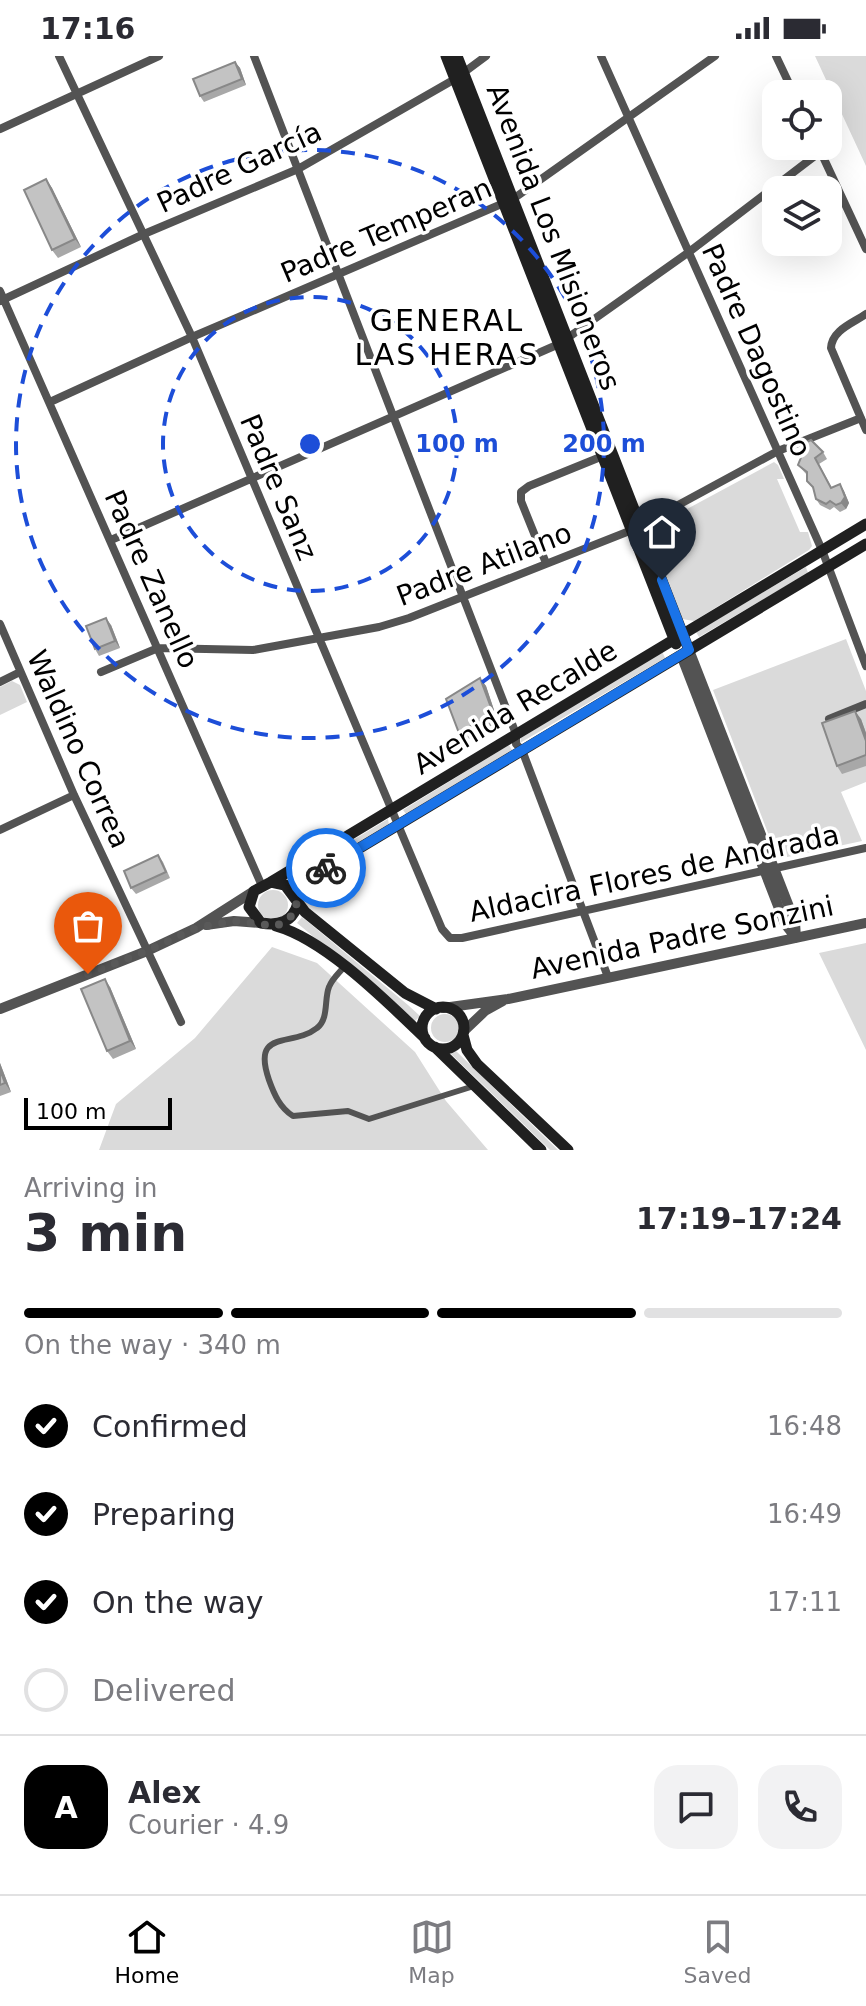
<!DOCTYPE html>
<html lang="en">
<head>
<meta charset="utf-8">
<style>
	:root { --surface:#fff; --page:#f2f2f3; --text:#2b2b33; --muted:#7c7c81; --line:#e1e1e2; --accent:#000 }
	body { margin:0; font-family:"DejaVu Sans",sans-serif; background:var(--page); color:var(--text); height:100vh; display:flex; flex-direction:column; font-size:30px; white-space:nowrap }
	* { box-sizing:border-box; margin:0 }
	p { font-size:26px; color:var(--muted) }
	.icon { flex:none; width:44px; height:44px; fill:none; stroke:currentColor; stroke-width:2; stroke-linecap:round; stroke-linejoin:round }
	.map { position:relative; height:1094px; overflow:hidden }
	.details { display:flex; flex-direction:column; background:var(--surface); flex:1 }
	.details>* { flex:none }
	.fabs { position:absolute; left:762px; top:24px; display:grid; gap:16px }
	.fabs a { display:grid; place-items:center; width:80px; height:80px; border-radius:16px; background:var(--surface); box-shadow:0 8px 32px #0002; font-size:40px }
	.scale { position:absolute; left:24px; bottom:20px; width:148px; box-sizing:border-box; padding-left:8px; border:4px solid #000; border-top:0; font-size:22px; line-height:28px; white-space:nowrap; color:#000; -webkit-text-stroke:6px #fff; paint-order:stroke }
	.pin { position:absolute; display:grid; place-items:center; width:68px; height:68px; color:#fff; margin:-82px -34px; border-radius:50% 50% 50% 0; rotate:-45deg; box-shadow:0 0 8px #0007 }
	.pin .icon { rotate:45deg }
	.courier { position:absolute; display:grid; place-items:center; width:80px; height:80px; margin:-40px; border:6px solid #1a73e8; border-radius:50%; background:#fff; color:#222; box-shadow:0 2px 10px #0007 }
	.overview em { font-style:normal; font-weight:700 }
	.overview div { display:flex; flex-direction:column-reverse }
	.overview { display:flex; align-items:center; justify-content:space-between; height:136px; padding:0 24px }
	h1 { font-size:52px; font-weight:700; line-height:60px }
	.bar { display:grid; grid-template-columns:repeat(4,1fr); gap:12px 8px; align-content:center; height:96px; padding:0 24px }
	.bar i { height:10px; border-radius:6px; background:var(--line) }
	.bar .on { background:var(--accent) }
	.bar p { grid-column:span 4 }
	.line { display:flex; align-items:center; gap:20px; padding:0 24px; border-top:2px solid var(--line) }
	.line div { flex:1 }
	.round { display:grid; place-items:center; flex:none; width:84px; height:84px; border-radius:24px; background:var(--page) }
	ol { padding:0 24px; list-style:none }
	li { display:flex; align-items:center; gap:24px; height:88px }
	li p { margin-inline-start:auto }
	li .icon { padding:8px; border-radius:50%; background:var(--accent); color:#fff; stroke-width:4 }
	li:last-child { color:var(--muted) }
	li i { width:44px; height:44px; border:4px solid var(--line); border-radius:50% }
	.status { display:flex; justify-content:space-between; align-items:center; height:56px; padding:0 40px; background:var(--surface); direction:ltr }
	.status svg { height:22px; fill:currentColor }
	.menu { display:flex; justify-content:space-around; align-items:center; height:112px; border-top:2px solid var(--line); background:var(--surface); font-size:22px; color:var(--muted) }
	.menu a { display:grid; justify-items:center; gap:4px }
	.menu .on { color:var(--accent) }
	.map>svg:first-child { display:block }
</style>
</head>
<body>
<div class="status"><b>17:16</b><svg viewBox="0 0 49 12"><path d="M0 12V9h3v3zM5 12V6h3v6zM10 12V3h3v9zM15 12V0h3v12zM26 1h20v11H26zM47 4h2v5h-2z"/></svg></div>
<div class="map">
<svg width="866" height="1094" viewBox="0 0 866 1094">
	<rect width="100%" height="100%" fill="#fff"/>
	<path fill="#dadada" d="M815,0h51v110z
		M774,406l4,3 6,14h-7l23,53h8l4,14 -3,4 -115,71 -12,-2 -33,-85 1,-5z
		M806,511l2,6 -109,64 -3,-5z
		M846,583l20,52v91l-25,10 21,49 -84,18 -65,-169z
		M662,595l3,7 -145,85 1,-5z
		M12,625l8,4 7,17 -27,13v-28z
		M509,689l3,5 -106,64 -3,-4z
		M388,763l1,6 -91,55 -3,-5z
		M258 849a15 15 0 1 1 30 0a15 15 0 1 1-30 0Z
		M302,861l106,88 12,11 -5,5 -118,-98z
		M866,887v107l-47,-97z
		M272,891l45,16 98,89 31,49 42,49h-389l17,-46 79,-66z
		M431 972a14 14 0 1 1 28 0a14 14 0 1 1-28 0Z
		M455,994l103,100h-8l-100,-97z"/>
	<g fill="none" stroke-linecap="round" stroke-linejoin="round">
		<path stroke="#535353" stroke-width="6" d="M344,911c-5,6 -12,12 -15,20 -5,12 0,32 -12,41 -25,20 -66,0 -48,52 5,14 11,28 24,36l55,-5 21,8 105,-33"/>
		<path stroke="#535353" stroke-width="8" d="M59,0l133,281 250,592 8,9h12l404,-90
			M254,0l262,678v10l6,6 86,227
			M601,0l221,494 44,116
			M776,0l18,38
			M0,73l159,-73
			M818,90l48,103
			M0,235l262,595
			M0,245l144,-67 154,-65 157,-90 31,-23
			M866,258c-13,9 -34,16 -35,34l35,82
			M50,346l142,-65 321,-138 202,-143
			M111,484l448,-196 130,-92 131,-100
			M546,507l-25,-62v-9l8,-6 74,-30
			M0,568l74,171 107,227
			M101,616l57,-24 95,2 126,-23 30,-9 223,-88 146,-79 83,-33
			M0,626l20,-10
			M829,663l37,-15
			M0,774l74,-35"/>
		<path stroke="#535353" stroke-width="10" d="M689,594l106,272 1,16
			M681,599l104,269 11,14
			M206,869l28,-4 27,2
			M443,952l65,-9 358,-76
			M0,953l147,-58 49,-23 58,-37
			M463,976l22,-21 18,-10"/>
		<path stroke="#202020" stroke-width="11" d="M446,0l230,588
			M457,0l232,594
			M271,826l595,-358
			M297,844l8,-14 18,-16 543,-326
			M298,847c-5,19 -19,23 -37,20l-12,-16 5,-16 17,-9 14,3 20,27 100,81 31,16
			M276,870c50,14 111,76 149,112
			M422 972a21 21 0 1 1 42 0a21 21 0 1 1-42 0Z
			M463,979l4,15 10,14 91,86
			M435,991l106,103"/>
	</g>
	<path fill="#a8a8a8" d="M235,6l5,6 6,17 -42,17 -4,-6z
		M46,123l6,9 29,59 -23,11 -6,-8z
		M823,396l4,7 -8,5 13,24 8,-4 4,7 5,12 -3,6 -6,3 -6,-5 -4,3 -10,-5 -4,-6 -2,-9 -7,-9v-6l-9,-10z
		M111,569l9,23 -21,8 -4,-7z
		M480,622l6,8 12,36 -33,19 -6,-8z
		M861,663l5,14v33l-24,8 -5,-8z
		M158,799l5,7 7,16 -34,16 -5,-6z
		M110,931l26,62 -23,10 -6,-8z
		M0,1007l11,29 -11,4z"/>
	<path fill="#888" d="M235,6l5,6 6,17 -4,-6z
		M46,123l6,9 29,59 -6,-8z
		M840,428l4,7 5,12 -3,6 -5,-6z
		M106,562l5,7 9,23 -5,-7z
		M480,622l6,8 12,36 -5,-9z
		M855,655l6,8 5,14v8z
		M105,923l5,8 26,62 -6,-8z
		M0,1007l11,29 -6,-9 -5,-13z"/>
	<path fill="#c3c3c3" stroke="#888" stroke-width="2" d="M235,6l7,17 -42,17 -7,-17z
		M46,123l29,60 -23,11 -28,-60z
		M811,384l12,12 -8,6 16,30 9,-4 5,13 -4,6 -5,2 -6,-4 -4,3 -10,-5 -3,-12 -6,-6v-9l-9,-7 6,-15 -2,-6z
		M106,562l9,23 -20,8 -9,-23z
		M480,622l13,35 -34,20 -13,-34z
		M855,655l11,30v14l-29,11 -15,-43z
		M158,799l8,17 -35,16 -7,-17z
		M105,923l25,62 -23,10 -26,-62z
		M0,1014l5,13 -5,2z"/>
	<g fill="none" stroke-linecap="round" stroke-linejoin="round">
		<path stroke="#595959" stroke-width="8" stroke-dasharray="0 14.4" d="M88,918l59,-23 49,-23 38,-7 41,5 8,-3 12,-10 2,-13 8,-14 21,-18"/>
		<path stroke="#1a73e8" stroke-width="10" d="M326,812l363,-218 -27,-70"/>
	</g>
	<g fill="none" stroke="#1d4ed8" stroke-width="4" stroke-dasharray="14 10">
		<circle cx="310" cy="388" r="147"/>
		<circle cx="310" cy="388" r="294"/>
	</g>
	<g text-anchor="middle" stroke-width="7" stroke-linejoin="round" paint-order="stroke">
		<g font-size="28" fill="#000" stroke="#fff">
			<text transform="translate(239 111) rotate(-25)" y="10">Padre García</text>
			<text transform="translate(386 174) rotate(-23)" y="10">Padre Temperan</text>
			<text transform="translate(554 181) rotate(69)" y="10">Avenida Los Misioneros</text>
			<text transform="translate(757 294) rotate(66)" y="10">Padre Dagostino</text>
			<text transform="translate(279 431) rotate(67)" y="10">Padre Sanz</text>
			<text transform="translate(484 508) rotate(-21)" y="10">Padre Atilano</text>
			<text transform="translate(152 523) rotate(66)" y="10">Padre Zanello</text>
			<text transform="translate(515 651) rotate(-31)" y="10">Avenida Recalde</text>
			<text transform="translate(79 693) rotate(66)" y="10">Waldino Correa</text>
			<text transform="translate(654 817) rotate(-12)" y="10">Aldacira Flores de Andrada</text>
			<text transform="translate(682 881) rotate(-12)" y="10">Avenida Padre Sonzini</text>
		</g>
		<g font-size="30" letter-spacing="2" fill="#000" stroke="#fff">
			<text x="447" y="275">GENERAL<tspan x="447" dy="34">LAS HERAS</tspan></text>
		</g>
	</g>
	<circle cx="310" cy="388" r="12" fill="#1d4ed8" stroke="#fff" stroke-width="4"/>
	<g font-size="24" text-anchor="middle" font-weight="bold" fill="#1d4ed8" stroke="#fff" stroke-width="7" stroke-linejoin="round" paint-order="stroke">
		<text x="457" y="396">100 m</text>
		<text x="604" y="396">200 m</text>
	</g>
</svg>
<div class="fabs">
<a><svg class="icon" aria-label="locate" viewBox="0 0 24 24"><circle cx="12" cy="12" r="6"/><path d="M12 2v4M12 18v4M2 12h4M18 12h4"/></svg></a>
<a><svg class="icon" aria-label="layers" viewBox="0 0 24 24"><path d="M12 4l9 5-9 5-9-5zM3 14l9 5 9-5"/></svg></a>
</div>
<div class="scale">100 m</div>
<div class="pin" style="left:88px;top:918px;background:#ea580c"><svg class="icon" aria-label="bag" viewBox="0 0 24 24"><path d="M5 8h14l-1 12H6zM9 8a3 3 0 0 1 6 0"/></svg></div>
<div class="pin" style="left:662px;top:524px;background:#1f2937"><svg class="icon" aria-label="home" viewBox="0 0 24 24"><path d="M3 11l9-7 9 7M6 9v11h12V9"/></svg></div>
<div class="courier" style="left:326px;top:812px"><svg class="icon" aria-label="bike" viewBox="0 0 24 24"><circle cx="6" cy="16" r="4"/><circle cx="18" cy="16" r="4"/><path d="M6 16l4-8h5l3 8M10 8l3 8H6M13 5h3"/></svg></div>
</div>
<section class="details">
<div class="overview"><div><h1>3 min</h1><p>Arriving in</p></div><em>17:19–17:24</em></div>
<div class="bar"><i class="on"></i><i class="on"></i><i class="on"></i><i></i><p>On the way · 340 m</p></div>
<ol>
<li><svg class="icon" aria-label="check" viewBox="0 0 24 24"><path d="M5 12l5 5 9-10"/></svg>Confirmed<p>16:48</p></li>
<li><svg class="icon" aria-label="check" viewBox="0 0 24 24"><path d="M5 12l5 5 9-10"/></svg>Preparing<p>16:49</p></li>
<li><svg class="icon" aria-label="check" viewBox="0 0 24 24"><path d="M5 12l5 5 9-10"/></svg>On the way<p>17:11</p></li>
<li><i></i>Delivered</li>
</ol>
<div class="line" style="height:144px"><b class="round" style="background:var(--accent);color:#fff">A</b><div><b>Alex</b><p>Courier · 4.9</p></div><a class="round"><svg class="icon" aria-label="chat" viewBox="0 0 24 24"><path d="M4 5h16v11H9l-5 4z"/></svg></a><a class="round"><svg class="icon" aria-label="phone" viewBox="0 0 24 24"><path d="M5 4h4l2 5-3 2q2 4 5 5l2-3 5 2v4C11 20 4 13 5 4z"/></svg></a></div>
</section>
<nav class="menu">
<a class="on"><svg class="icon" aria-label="home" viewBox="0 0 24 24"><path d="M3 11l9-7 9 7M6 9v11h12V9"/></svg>Home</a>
<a><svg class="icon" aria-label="map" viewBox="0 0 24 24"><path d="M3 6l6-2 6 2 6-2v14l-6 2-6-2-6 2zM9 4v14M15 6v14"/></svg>Map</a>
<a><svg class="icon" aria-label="saved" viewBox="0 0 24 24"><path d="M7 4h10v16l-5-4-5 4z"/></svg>Saved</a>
</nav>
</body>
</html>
